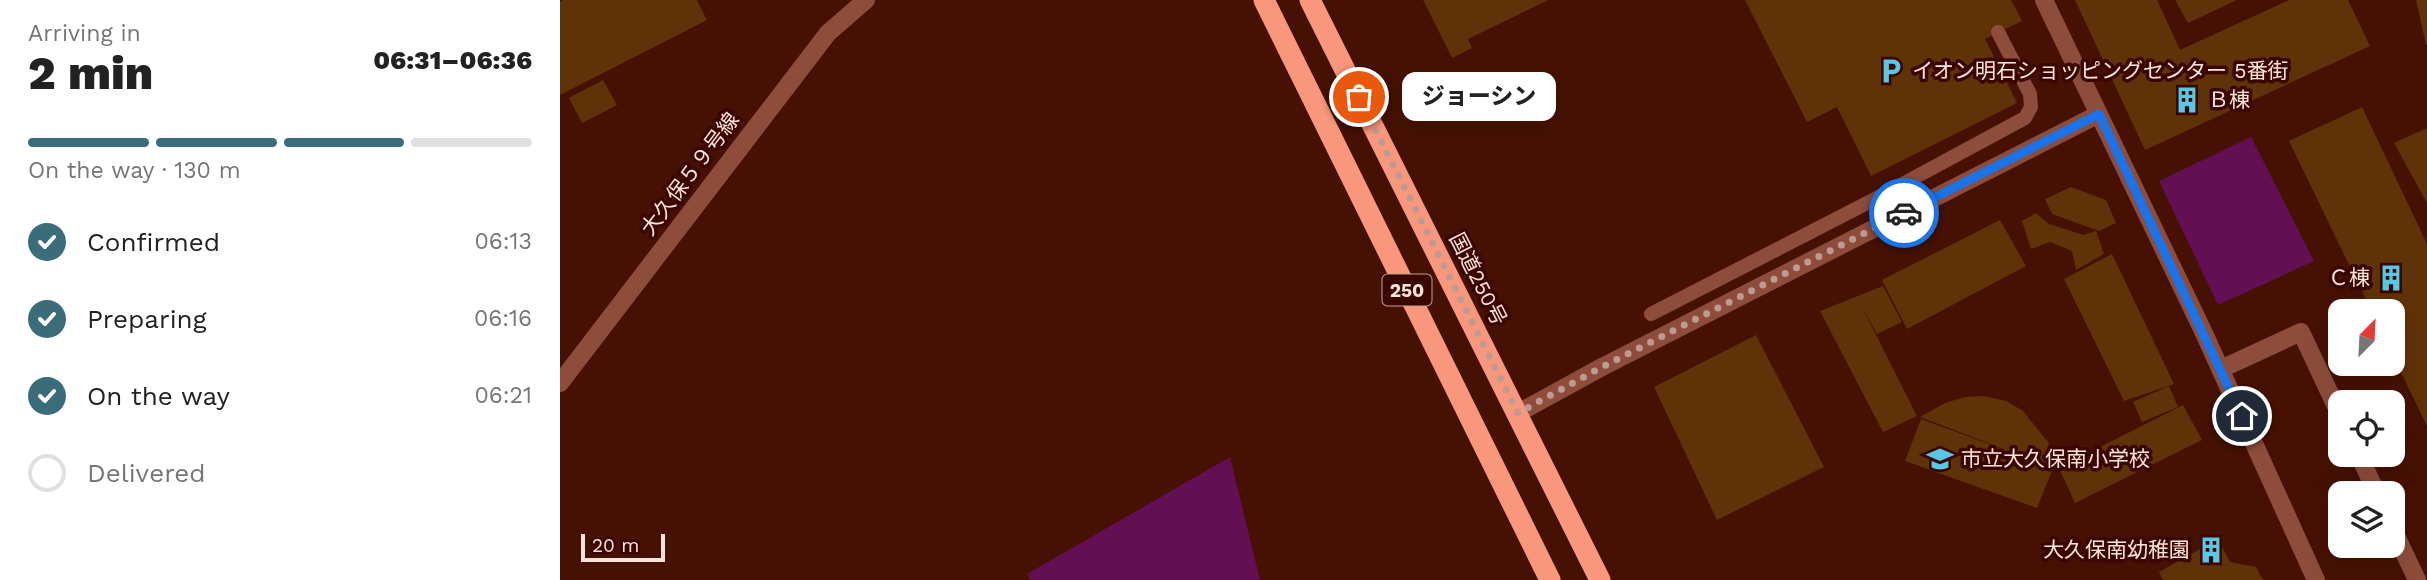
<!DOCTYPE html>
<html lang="en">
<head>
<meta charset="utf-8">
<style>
	:root { --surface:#fff; --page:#f6f6f6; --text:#222; --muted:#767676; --line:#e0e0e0; --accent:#3a6d79 }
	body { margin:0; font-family:"Work Sans","Noto Sans JP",sans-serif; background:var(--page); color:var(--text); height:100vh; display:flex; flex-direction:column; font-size:26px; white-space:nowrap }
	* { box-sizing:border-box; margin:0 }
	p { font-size:23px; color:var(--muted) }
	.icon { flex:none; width:38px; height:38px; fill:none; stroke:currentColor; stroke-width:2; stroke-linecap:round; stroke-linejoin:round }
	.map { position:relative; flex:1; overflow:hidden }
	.sheet { display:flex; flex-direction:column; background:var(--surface); width:560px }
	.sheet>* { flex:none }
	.needle { width:46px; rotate:24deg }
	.controls { position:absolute; left:1768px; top:299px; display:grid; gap:14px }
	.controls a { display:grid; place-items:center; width:77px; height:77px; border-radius:14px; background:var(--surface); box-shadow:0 7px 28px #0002; font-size:35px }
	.scale { position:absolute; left:21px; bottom:18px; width:84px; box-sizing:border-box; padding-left:7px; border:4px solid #ffe4dc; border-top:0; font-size:19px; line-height:24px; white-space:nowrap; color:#ffe4dc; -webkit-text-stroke:5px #3b0600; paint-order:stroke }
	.pin { position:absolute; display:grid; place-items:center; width:60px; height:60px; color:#fff; margin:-30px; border:4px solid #fff; border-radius:50%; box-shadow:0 2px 7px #0007 }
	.courier { position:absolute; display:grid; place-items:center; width:70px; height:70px; margin:-35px; border:5px solid #1a73e8; border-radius:50%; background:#fff; color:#222; box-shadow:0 2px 9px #0007 }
	.bubble { position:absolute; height:49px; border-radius:14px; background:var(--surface); box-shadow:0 7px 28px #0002; font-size:23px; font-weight:800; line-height:49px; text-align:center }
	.headline em { font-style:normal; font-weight:800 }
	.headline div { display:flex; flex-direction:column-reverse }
	.headline { display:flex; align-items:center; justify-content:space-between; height:119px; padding:0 28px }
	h1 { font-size:46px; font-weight:800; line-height:52px }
	.bar { display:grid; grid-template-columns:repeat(4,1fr); gap:10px 7px; align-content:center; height:84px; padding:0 28px }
	.bar i { height:9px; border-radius:5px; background:var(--line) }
	.bar .current { background:var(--accent) }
	.bar p { grid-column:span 4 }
	ol { padding:0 28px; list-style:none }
	li { display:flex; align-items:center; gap:21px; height:77px }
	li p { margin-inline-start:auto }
	li .icon { padding:7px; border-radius:50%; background:var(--accent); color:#fff; stroke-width:4 }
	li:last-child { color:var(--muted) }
	li i { width:38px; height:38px; border:4px solid var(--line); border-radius:50% }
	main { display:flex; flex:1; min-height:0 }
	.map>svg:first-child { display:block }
</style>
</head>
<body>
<main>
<section class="sheet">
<div class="headline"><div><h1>2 min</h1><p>Arriving in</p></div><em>06:31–06:36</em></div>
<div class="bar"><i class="current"></i><i class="current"></i><i class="current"></i><i></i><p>On the way · 130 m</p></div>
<ol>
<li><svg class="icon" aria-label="check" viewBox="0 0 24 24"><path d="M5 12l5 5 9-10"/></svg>Confirmed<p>06:13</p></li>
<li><svg class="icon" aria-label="check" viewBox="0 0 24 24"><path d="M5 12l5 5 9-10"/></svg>Preparing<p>06:16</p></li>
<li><svg class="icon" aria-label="check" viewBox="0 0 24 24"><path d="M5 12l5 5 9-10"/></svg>On the way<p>06:21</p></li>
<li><i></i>Delivered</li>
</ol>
</section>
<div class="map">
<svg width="1867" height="580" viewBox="0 0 1867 580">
	<rect width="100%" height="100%" fill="#461103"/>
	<path fill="#620f54" d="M1691,137l63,124 -96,44 -59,-124z
		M670,457l30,123h-230l-3,-6z"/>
	<path fill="#603208" d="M3,0h134l10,20 -147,75v-93z
		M863,0h125l-80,39 4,9 -20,10z
		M1185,0h266l11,21 -37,18 32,64 -146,73 -34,-69 -30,15z
		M1515,0h82l23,50 109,-50h59l22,46 -225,104z
		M1615,0h62l-49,23z
		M1856,0h11v44l-1,1z
		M43,80l14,25 -35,18 -13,-25z
		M1802,107l65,137v182l-35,-72v-42h-20l-83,-171z
		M1867,128v75l-33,-60z
		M1511,187l35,13 10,23 -17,8 -47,-17 -7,-15z
		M1476,213l13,11 34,11 13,-4 8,23 -28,16 -4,-19 -22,-9 -19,7 -9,-28z
		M1440,220l26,46 -119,63 -25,-49z
		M1552,254l62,130 -50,17 -60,-122z
		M1323,286l19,36 -25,12 -16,-29 56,111 -34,16 -63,-121z
		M1196,335l68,132 -107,53 -63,-133z
		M1609,386l9,21 -36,15 -9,-20z
		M1424,396l22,5 17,10 25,31 6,24 -17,42 -132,-47 16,-42 109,40 -110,-42 25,-14 20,-6z
		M1623,405l19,35 -127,63 -16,-35z
		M1658,539l12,23 26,5 7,13h-100l-4,-8z"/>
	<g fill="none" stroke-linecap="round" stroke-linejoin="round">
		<path stroke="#8e4d3b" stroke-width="14" d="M1091,314l222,-114 152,-82 6,-11 -1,-13 -32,-62"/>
		<path stroke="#8e4d3b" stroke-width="18" d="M1484,0l159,331 113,249
			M1661,369l80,-37 39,83
			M0,383l268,-350 38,-33
			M958,413l84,-46 497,-253
			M1799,455l18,39
			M1832,527l25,53"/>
		<path stroke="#f8977c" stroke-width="21" d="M704,0l286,580
			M750,0l290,580"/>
	</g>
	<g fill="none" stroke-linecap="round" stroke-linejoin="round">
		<path stroke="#be9a90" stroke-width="7" stroke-dasharray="0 12.6" d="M799,97l159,316 84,-46 302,-154"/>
		<path stroke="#1a73e8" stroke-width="9" d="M1344,213l195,-99 143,302"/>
	</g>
	<defs>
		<g id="parking-bare" transform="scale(2.1)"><path d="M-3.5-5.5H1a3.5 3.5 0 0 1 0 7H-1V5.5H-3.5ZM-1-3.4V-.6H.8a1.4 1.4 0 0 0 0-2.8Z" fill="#58c8e4" stroke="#3b0600" stroke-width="2.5" paint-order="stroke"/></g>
		<g id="building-bare" transform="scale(2.1)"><path d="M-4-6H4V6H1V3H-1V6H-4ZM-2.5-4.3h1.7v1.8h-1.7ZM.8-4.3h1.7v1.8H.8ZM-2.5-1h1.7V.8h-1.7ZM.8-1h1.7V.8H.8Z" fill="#58c8e4" stroke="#3b0600" stroke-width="2.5" paint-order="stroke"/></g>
		<g id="school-bare" transform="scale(2.1)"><path d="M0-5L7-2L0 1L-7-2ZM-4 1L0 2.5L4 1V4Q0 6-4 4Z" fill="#58c8e4" stroke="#3b0600" stroke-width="2.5" paint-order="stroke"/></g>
	</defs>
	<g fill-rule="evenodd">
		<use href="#parking-bare" x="1331" y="71"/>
		<use href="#building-bare" x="1627" y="100"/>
		<use href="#building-bare" x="1831" y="278"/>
		<use href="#school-bare" x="1380" y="459"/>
		<use href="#building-bare" x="1651" y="550"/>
	</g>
	<g text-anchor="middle" stroke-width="7" stroke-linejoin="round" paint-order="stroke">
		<rect fill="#3b0600" stroke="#c4a19a" stroke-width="2" x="822.5" y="274.5" width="49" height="31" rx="5"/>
		<g font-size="19" font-weight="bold" fill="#ffe4dc">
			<text x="847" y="297">250</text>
		</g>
		<g font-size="21" fill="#ffe4dc" stroke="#3b0600" text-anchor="start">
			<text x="1352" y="78">イオン明石ショッピングセンター 5番街</text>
			<text x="1648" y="107">Ｂ棟</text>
			<text x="1810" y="285" text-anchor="end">Ｃ棟</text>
			<text x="1401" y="466">市立大久保南小学校</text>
			<text x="1630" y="557" text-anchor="end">大久保南幼稚園</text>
		</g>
		<g font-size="21" fill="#ffe4dc" stroke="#3b0600">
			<text transform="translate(130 174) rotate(-53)" y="7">大久保５９号線</text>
			<text transform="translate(918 279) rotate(63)" y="7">国道250号</text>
		</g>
	</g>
</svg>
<div class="controls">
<a><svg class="needle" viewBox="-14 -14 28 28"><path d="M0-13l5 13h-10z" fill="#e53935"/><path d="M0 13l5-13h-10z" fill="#767676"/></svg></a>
<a><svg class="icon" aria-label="locate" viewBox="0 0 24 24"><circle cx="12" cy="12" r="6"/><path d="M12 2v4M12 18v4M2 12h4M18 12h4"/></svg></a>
<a><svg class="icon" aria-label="layers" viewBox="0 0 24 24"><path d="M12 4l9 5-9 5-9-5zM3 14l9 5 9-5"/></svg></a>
</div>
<div class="scale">20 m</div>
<div class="pin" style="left:799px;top:97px;background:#ea580c"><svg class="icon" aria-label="bag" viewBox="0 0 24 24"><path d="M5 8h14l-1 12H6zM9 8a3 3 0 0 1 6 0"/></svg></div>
<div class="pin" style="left:1682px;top:416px;background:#1f2937"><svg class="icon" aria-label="home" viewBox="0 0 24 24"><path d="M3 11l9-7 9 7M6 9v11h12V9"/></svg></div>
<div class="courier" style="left:1344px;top:213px"><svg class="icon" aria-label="car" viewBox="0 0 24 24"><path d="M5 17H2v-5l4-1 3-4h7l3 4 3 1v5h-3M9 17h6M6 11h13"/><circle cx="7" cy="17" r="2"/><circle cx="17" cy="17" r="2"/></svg></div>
<div class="bubble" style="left:842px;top:72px;width:154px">ジョーシン</div>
</div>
</main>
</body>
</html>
